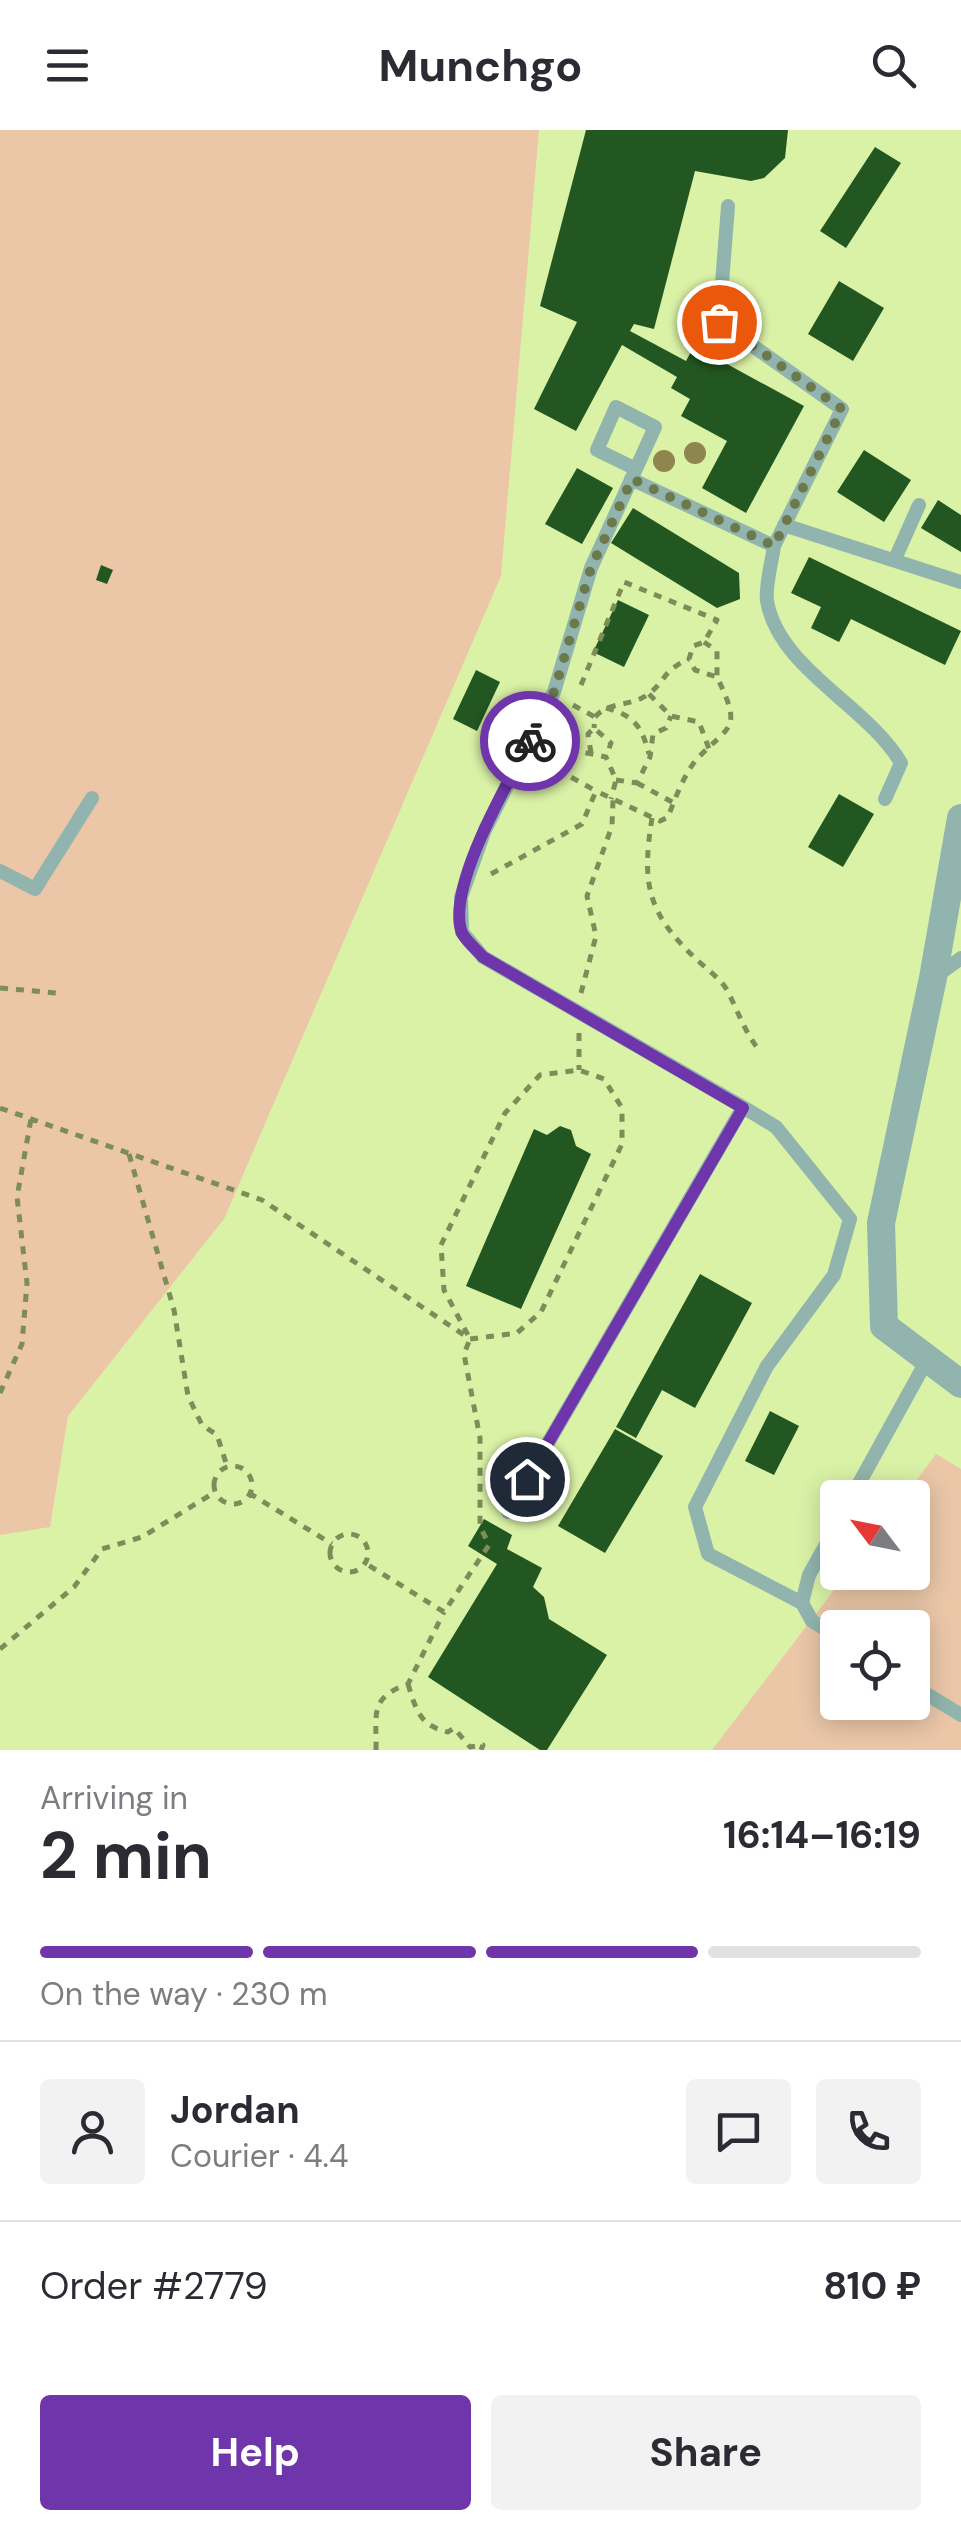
<!DOCTYPE html>
<html lang="en">
<head>
<meta charset="utf-8">
<style>
	:root { --surface:#fff; --page:#f2f2f3; --text:#2b2b33; --muted:#7c7c81; --line:#e1e1e2; --accent:#6f35aa }
	body { margin:0; font-family:"DM Sans",sans-serif; background:var(--page); color:var(--text); height:100vh; display:flex; flex-direction:column; font-size:38px; white-space:nowrap }
	* { box-sizing:border-box; margin:0 }
	p { font-size:32px; color:var(--muted) }
	.icon { flex:none; width:55px; height:55px; fill:none; stroke:currentColor; stroke-width:2; stroke-linecap:round; stroke-linejoin:round }
	.map { position:relative; height:1620px; overflow:hidden }
	.sheet { display:flex; flex-direction:column; background:var(--surface); flex:1 }
	.sheet>* { flex:none }
	.needle { width:65px; rotate:302deg }
	.fabs { position:absolute; left:820px; top:1350px; display:grid; gap:20px }
	.fabs a { display:grid; place-items:center; width:110px; height:110px; border-radius:10px; background:var(--surface); box-shadow:0 5px 25px #0003; font-size:50px }
	.pin { position:absolute; display:grid; place-items:center; width:85px; height:85px; color:#fff; margin:-42px; border:5px solid #fff; border-radius:50%; box-shadow:0 2px 10px #0007 }
	.courier { position:absolute; display:grid; place-items:center; width:100px; height:100px; margin:-50px; border:8px solid #6f35aa; border-radius:50%; background:#fff; color:#222; box-shadow:0 2px 12px #0007 }
	.head em { font-style:normal; font-weight:700 }
	.head div { display:flex; flex-direction:column-reverse }
	.head { display:flex; align-items:center; justify-content:space-between; height:170px; padding:0 40px }
	h1 { font-size:65px; font-weight:700; line-height:75px }
	.bar { display:grid; grid-template-columns:repeat(4,1fr); gap:15px 10px; align-content:center; height:120px; padding:0 40px }
	.bar i { height:12px; border-radius:8px; background:var(--line) }
	.bar .on { background:var(--accent) }
	.bar p { grid-column:span 4 }
	.line { display:flex; align-items:center; gap:25px; padding:0 40px; border-top:2px solid var(--line) }
	.line div { flex:1 }
	.round { display:grid; place-items:center; flex:none; width:105px; height:105px; border-radius:10px; background:var(--page) }
	.button { display:flex; gap:20px; margin-top:auto; padding:20px 40px }
	.button a { flex:1; height:115px; border-radius:10px; background:var(--accent); color:#fff; font-size:40px; font-weight:700; line-height:115px; text-align:center }
	.button a+a { background:var(--page); color:var(--text) }
	header { display:flex; justify-content:space-between; align-items:center; height:130px; padding:0 40px; background:var(--surface); font-size:45px; font-weight:700 }
	.map>svg:first-child { display:block }
</style>
</head>
<body>
<header><svg class="icon" aria-label="menu" viewBox="0 0 24 24"><path d="M4 6h16M4 12h16M4 18h16"/></svg>Munchgo<svg class="icon" aria-label="search" viewBox="0 0 24 24"><circle cx="10" cy="10" r="6"/><path d="M15 15l6 6"/></svg></header>
<div class="map">
<svg width="961" height="1620" viewBox="0 0 961 1620">
	<rect width="100%" height="100%" fill="#daf2a6"/>
	<path fill="#ebc7a8" fill-rule="evenodd" d="M0,0h539l-38,446 -277,643 -156,197 -18,111 -50,8z
		M936,1324l25,15v281h-249l135,-177 65,-1v-74l-8,-1zM838,1498h74v74h-74z"/>
	<path fill="#235721" d="M586,0h202l-3,28 -21,20 -13,3 -56,-10 -41,158 -20,-5 -4,7 56,30 8,-15 110,60 -58,107 -44,-25 25,-47 -46,-25 9,-17 -19,-11 6,-11 -55,-32 -46,86 -42,-22 43,-87 -37,-16z
		M875,17l26,16 -55,85 -26,-17z
		M839,151l45,27 -31,53 -45,-27z
		M864,320l47,30 -27,42 -47,-30z
		M577,338l36,20 -31,56 -37,-20z
		M938,370l23,15v37l-40,-24z
		M633,378l106,65 1,26 -23,9 -106,-65z
		M809,427l152,74 -16,34 -94,-46 -12,23 -28,-14 10,-21 -30,-14z
		M101,435l12,5 -6,14 -11,-4z
		M618,470l31,15 -25,52 -31,-15z
		M476,540l24,12 -23,49 -24,-12z
		M839,664l35,20 -31,53 -35,-20z
		M560,996l11,4 5,16 15,8 -70,155 -55,-23 68,-157 13,6z
		M700,1144l52,29 -57,105 -33,-18 -26,48 -20,-11z
		M770,1281l29,15 -25,49 -29,-14z
		M615,1299l48,27 -58,97 -47,-27z
		M484,1389l28,16 -5,14 35,19 -9,19 11,10 5,22 58,36 -60,95h-7l-112,-73 69,-113 -29,-18z"/>
	<g fill="none" stroke-linecap="round" stroke-linejoin="round">
		<path stroke="#7d8d5a" stroke-width="5" stroke-dasharray="8 8" stroke-linecap="butt" d="M704,512l13,9v26
			M581,555l43,-103 93,38 -13,22 -11,4 -4,13 6,11 22,7c26,54 13,47 -20,82 -13,15 -22,40 -29,58l-8,4 -64,-30
			M649,564l22,22 28,6 10,27
			M573,575l22,12 -1,11
			M606,578c28,7 36,19 43,46
			M595,587c14,-16 35,-10 52,-22 20,-14 14,-24 42,-36
			M554,623l18,-3 34,7 10,23 -5,19
			M591,623l-3,-19 6,-6 17,15 -5,14
			M616,650l21,3 13,-26 3,-23 13,-6 5,-12
			M637,653l37,20
			M652,688c-10,64 -6,93 42,139 10,10 26,21 33,33 11,21 17,41 32,60
			M491,744l91,-50 14,-33 -43,-24 -1,-14 13,-30
			M0,858l57,5
			M581,863l15,-57 -9,-40 25,-70 1,-26
			M579,903v37
			M0,978l262,92 208,139 47,-6 24,-21 81,-168v-36l-18,-29 -25,-9 -39,5 -35,38 -64,132 3,45 26,49 -6,15 16,84v88l9,19 -45,67 -79,-49
			M129,1024l45,156 14,86 14,29 15,10 10,31
			M0,1263l22,-49 5,-61 -10,-86 14,-78
			M214 1355a19 19 0 1 1 38 0a19 19 0 1 1-38 0Z
			M249,1363l83,51
			M330 1423a19 19 0 1 1 38 0a19 19 0 1 1-38 0Z
			M0,1519l74,-62 28,-38 40,-12 73,-45
			M408,1554c8,26 12,42 40,48l6,-4 16,19 13,-2 -2,5
			M376,1620c1,-35 -8,-52 32,-66l36,-72"/>
		<path stroke="#91b5ae" stroke-width="14" d="M631,349l143,67 68,-137 -123,-87 9,-116
			M784,395l177,57
			M774,416c-2,16 -9,39 -7,55 12,68 100,104 134,162l-16,36
			M895,429l24,-54
			M0,741l35,18 57,-91
			M934,848l27,-20
			M743,977l33,20 74,92 -16,56 -67,91 -72,141 13,47 94,49
			M851,1368l76,-138
			M508,1382l235,-405 -260,-150 -21,-25 -1,-35 24,-67 69,-138 37,-124 64,-141 -39,-20 -19,43 39,19
			M838,1393l-29,52 -7,28 10,18 26,16
			M912,1555l49,30"/>
		<path stroke="#91b5ae" stroke-width="28" d="M961,688l-28,160 -52,245 3,103 77,58"/>
	</g>
	<g fill="#8f864f">
		<circle cx="695" cy="323" r="11"/>
		<circle cx="664" cy="331" r="11"/>
	</g>
	<g fill="none" stroke-linecap="round" stroke-linejoin="round">
		<path stroke="#6c7a4b" stroke-width="10" stroke-dasharray="0 18" d="M530,611l24,-49 37,-124 41,-89 142,67 68,-137 -123,-87"/>
		<path stroke="#6f35aa" stroke-width="12" d="M527,1349l216,-371 -260,-151c-6,-7 -17,-16 -21,-24 -17,-44 47,-152 68,-192"/>
	</g>
</svg>
<div class="fabs">
<a><svg class="needle" viewBox="-14 -14 28 28"><path d="M0-13l5 13h-10z" fill="#e53935"/><path d="M0 13l5-13h-10z" fill="#7c7c81"/></svg></a>
<a><svg class="icon" aria-label="locate" viewBox="0 0 24 24"><circle cx="12" cy="12" r="6"/><path d="M12 2v4M12 18v4M2 12h4M18 12h4"/></svg></a>
</div>
<div class="pin" style="left:719px;top:192px;background:#ea580c"><svg class="icon" aria-label="bag" viewBox="0 0 24 24"><path d="M5 8h14l-1 12H6zM9 8a3 3 0 0 1 6 0"/></svg></div>
<div class="pin" style="left:527px;top:1349px;background:#1f2937"><svg class="icon" aria-label="home" viewBox="0 0 24 24"><path d="M3 11l9-7 9 7M6 9v11h12V9"/></svg></div>
<div class="courier" style="left:530px;top:611px"><svg class="icon" aria-label="bike" viewBox="0 0 24 24"><circle cx="6" cy="16" r="4"/><circle cx="18" cy="16" r="4"/><path d="M6 16l4-8h5l3 8M10 8l3 8H6M13 5h3"/></svg></div>
</div>
<section class="sheet">
<div class="head"><div><h1>2 min</h1><p>Arriving in</p></div><em>16:14–16:19</em></div>
<div class="bar"><i class="on"></i><i class="on"></i><i class="on"></i><i></i><p>On the way · 230 m</p></div>
<div class="line" style="height:180px"><a class="round"><svg class="icon" aria-label="person" viewBox="0 0 24 24"><circle cx="12" cy="8" r="4"/><path d="M4 21q1-7 8-7t8 7"/></svg></a><div><b>Jordan</b><p>Courier · 4.4</p></div><a class="round"><svg class="icon" aria-label="chat" viewBox="0 0 24 24"><path d="M4 5h16v11H9l-5 4z"/></svg></a><a class="round"><svg class="icon" aria-label="phone" viewBox="0 0 24 24"><path d="M5 4h4l2 5-3 2q2 4 5 5l2-3 5 2v4C11 20 4 13 5 4z"/></svg></a></div>
<div class="line" style="height:130px"><div>Order #2779</div><b>810 ₽</b></div>
<div class="button"><a>Help</a><a>Share</a></div>
</section>
</body>
</html>
